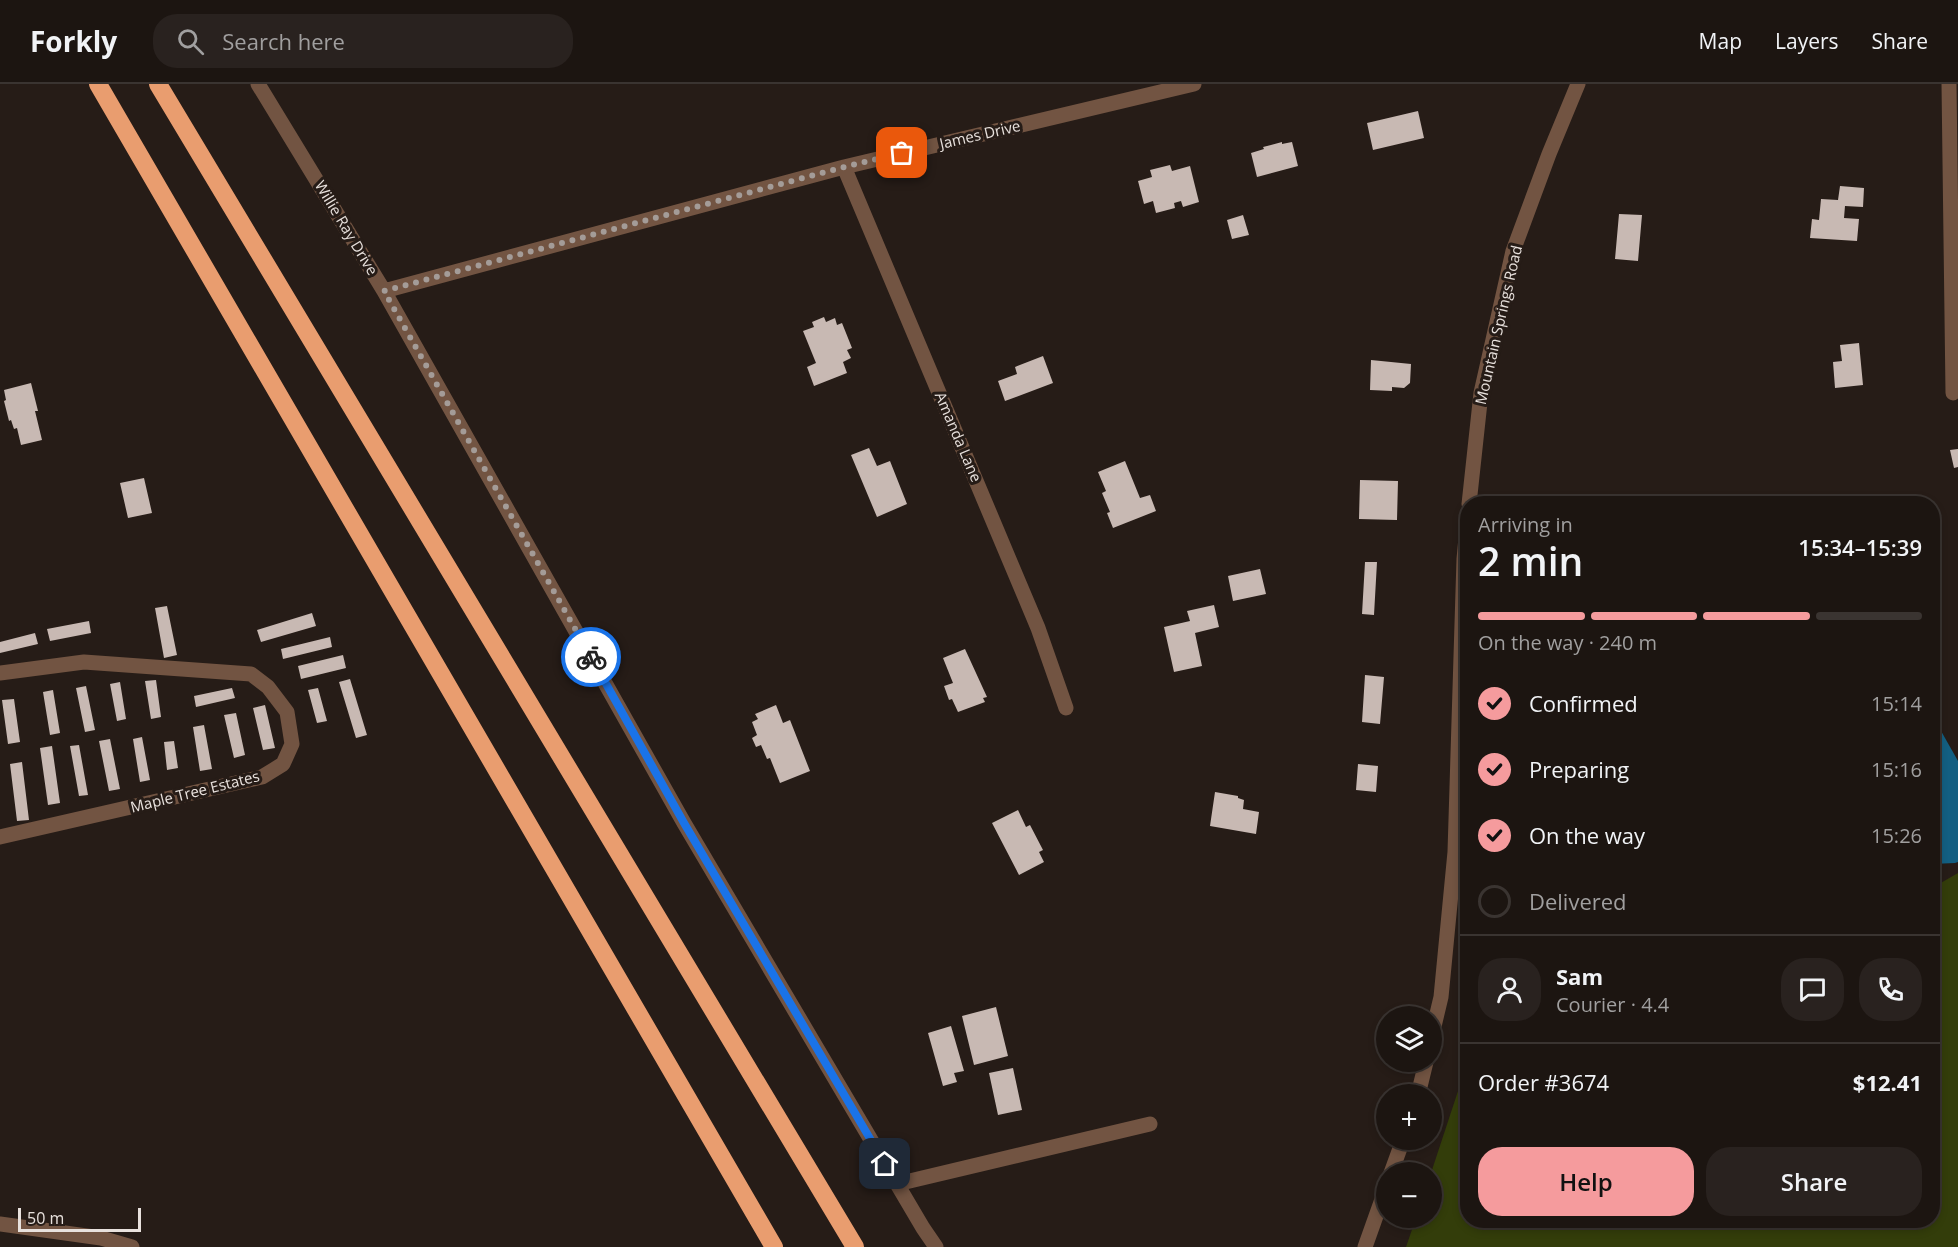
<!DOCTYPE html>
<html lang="en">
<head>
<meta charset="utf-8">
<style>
	:root { --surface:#1c1511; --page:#29221f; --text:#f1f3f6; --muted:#a09f9f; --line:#3a3431; --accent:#f59b9d }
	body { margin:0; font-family:"Open Sans",sans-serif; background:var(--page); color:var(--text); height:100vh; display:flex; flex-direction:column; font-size:22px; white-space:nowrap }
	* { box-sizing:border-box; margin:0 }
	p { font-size:20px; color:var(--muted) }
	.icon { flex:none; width:33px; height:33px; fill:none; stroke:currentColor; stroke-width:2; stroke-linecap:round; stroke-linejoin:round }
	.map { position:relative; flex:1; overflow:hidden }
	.panel { position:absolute; left:1460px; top:412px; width:480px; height:732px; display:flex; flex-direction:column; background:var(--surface); border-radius:24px; box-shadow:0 3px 9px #0003,0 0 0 2px var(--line) }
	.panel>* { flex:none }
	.buttons { position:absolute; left:1376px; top:922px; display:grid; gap:12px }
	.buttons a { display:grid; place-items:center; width:66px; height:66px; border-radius:50%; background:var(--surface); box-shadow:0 3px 9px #0003,0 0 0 2px var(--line); font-size:30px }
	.scale { position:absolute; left:18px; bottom:15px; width:123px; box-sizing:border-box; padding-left:6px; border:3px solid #e8e1dd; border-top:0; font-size:16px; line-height:21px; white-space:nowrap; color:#e8e1dd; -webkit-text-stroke:4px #261c17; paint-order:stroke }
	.pin { position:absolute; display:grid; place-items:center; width:51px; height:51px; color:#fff; margin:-26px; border-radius:12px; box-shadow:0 3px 9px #0006 }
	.courier { position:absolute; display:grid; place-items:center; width:60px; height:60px; margin:-30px; border:4px solid #1a73e8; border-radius:50%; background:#fff; color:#222; box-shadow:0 2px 8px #0007 }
	.head em { font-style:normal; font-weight:600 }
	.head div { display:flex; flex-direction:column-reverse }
	.head { display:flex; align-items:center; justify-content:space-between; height:102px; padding:0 18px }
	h1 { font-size:39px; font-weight:600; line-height:45px }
	.bar { display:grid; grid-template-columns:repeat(4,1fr); gap:9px 6px; align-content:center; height:72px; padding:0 18px }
	.bar i { height:8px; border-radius:4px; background:var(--line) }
	.bar .current { background:var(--accent) }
	.bar p { grid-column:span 4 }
	.line { display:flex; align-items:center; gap:15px; padding:0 18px; border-top:2px solid var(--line) }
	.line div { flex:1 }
	.round { display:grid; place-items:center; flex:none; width:63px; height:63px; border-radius:24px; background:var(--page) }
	ol { padding:0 18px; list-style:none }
	li { display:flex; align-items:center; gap:18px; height:66px }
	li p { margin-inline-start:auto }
	li .icon { padding:6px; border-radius:50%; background:var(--accent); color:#111; stroke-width:4 }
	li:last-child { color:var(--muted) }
	li i { width:33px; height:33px; border:3px solid var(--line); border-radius:50% }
	.cta { display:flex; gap:12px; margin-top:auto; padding:12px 18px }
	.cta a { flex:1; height:69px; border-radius:24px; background:var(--accent); color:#111; font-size:24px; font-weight:600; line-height:69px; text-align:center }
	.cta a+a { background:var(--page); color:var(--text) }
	header { display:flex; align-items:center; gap:36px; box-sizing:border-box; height:84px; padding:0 30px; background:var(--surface); border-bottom:2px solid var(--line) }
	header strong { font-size:28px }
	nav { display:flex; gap:33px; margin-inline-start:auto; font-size:21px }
	.search { width:420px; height:54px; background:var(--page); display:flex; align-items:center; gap:15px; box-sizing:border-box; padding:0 21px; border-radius:24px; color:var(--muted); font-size:22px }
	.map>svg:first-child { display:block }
</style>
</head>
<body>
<header>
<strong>Forkly</strong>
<div class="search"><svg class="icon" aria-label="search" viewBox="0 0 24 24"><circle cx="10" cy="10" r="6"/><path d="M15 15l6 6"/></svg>Search here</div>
<nav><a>Map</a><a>Layers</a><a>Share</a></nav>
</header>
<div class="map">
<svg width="1958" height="1163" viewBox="0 0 1958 1163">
	<rect width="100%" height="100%" fill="#261c17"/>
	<path fill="#333d0a" d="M1958,789v374h-552l10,-29h15v-45l29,-88 7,-12v148h465v-333z"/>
	<path fill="#135f81" d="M1932,631l26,46v101l-3,1 -23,1z"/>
	<path fill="#c8b9b3" d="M1418,27l6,27 -51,12 -6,-27z
		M1282,58v2l10,-2 6,24 -41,11 -6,-24 13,-4 -1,-2z
		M1170,81l2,6 18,-5 9,36 -16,5 -2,-6 -7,2 1,5 -19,5 -3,-12 -9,3 -6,-23 14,-4 -2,-7z
		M1840,102l24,2 -1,19 -18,-1 -1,12 15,1 -2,22 -47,-3 2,-19 7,1 2,-21 17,1z
		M1619,130l23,1 -4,46 -23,-2z
		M1243,131l6,20 -17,4 -5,-19z
		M824,233l2,5 9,-4 2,7 5,-2 10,25 -5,2 4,8 -8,4 4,11 -33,13 -7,-19 9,-4 -13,-32 11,-4 -2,-5z
		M1859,259l4,42 -28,3 -2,-26 9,-1 -2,-16z
		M1043,272l10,27 -48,18 -7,-20 19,-7 -2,-7z
		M1371,276l40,4 -1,19 -6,5 -12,-1v4l-22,-1z
		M31,299l7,28h-3l7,29 -21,5 -4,-17 -3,1 -3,-9 -2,1 -5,-20 2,-1 -2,-10z
		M869,364l8,18 13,-5 17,43 -30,13 -26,-62z
		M1958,365v18l-4,1 -4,-18z
		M1125,377l15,37 10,-3 6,16 -43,17 -6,-15 3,-1 -8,-19 4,-2 -8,-19z
		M144,394l8,35 -24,5 -8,-35z
		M1360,396l38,1 -1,39 -38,-1z
		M1365,478h12l-3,53 -12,-1z
		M1260,485l6,25 -33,7 -5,-25z
		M1214,521l5,22 -24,6 7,33 -28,6 -10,-45 26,-6 -3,-10z
		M167,522l10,49 -13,3 -9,-50z
		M312,529l4,13 -55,16 -4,-12z
		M89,537l2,12 -41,8 -3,-12z
		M35,549l3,11 -38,9v-11z
		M330,553l2,10 -49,12 -2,-10z
		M965,565l22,48 -4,1 2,4 -27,10 -6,-13 -3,1 -5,-14 9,-3 -10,-25z
		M343,571l3,13 -45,11 -3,-13z
		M1365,591l19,2 -4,47 -18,-2z
		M350,595l17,56 -11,3 -17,-56z
		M156,596l5,37 -10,2 -6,-38z
		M120,598l6,37 -9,2 -7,-37z
		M86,602l9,44 -10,2 -9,-44z
		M232,604l3,10 -39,9 -2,-11z
		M318,604l9,33 -10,2 -9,-33z
		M53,606l7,43 -10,2 -7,-43z
		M14,615l6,43 -12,2 -6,-44z
		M265,621l10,43 -12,2 -10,-42z
		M776,621l7,18 7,-3 20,51 -30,12 -10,-25 -3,1 -6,-14 -5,2 -4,-9 5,-3 -5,-13 6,-3 -3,-5z
		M236,629l9,42 -11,3 -10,-43z
		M204,641l8,44 -12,2 -7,-44z
		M142,653l8,43 -10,2 -7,-43z
		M110,655l10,50 -11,2 -10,-50z
		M174,657l4,27 -11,2 -3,-28z
		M79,661l9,50 -9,1 -9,-50z
		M52,662l8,57 -12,2 -8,-57z
		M22,678l7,58 -12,1 -7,-57z
		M1358,680l20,2 -2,26 -20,-2z
		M1215,708l23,4v2l6,2 -1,9 16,3 -3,22 -46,-8z
		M1018,726l8,17 4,-2 13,25 -4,2 5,10 -25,13 -27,-52z
		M996,923l12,49 -34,9 -12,-49z
		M951,942l13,45 -10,2 3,9 -14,4 -15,-53z
		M1013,984l9,42 -24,5 -9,-42z"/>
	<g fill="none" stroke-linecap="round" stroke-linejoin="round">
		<path stroke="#725442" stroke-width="15" d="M258,0l126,207 300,532 239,405 13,19
			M1949,0l4,309
			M844,83l194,461 28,80
			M384,207l460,-124 350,-83
			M1469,420l12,-111 32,-142 36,-97 29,-70
			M0,589l84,-11 167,12 17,13 19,25 5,32 -9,20 -21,13 -262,60
			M1431,955l10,-42 14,-145 9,-293 3,-32
			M1418,1011l8,-33
			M1391,1089l12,-33
			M897,1100l253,-60
			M0,1140l101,14 31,9
			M1365,1163l21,-59"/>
		<path stroke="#e99d6f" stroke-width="18" d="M98,0l676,1163
			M158,0l697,1163"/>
	</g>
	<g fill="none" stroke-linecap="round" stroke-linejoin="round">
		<path stroke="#a49c98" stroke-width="6" stroke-dasharray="0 10.8" d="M591,573l-207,-366 460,-124 58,-14"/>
		<path stroke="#1a73e8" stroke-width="8" d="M591,573l93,166 201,341"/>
	</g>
	<g text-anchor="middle" stroke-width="6" stroke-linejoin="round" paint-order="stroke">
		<g font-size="15" fill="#e8e1dd" stroke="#261c17">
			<text transform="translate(980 51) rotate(-13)" y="5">James Drive</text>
			<text transform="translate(346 144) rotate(59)" y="5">Willie Ray Drive</text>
			<text transform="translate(1499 241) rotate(-77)" y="5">Mountain Springs Road</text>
			<text transform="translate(958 353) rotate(67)" y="5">Amanda Lane</text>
			<text transform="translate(195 708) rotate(-14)" y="5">Maple Tree Estates</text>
		</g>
	</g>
</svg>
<div class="buttons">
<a><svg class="icon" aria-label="layers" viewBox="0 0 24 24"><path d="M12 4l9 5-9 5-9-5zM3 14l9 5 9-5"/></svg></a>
<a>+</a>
<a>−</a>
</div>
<div class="scale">50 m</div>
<div class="pin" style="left:902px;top:69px;background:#ea580c"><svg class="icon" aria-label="bag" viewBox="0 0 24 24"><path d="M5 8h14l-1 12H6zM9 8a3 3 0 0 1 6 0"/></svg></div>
<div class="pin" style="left:885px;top:1080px;background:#1f2937"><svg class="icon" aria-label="home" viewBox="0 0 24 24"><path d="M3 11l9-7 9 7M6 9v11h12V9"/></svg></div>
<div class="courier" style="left:591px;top:573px"><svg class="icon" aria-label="bike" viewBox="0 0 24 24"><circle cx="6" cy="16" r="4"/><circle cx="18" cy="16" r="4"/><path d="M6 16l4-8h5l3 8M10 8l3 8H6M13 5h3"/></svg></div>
<section class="panel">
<div class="head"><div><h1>2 min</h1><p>Arriving in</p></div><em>15:34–15:39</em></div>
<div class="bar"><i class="current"></i><i class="current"></i><i class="current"></i><i></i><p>On the way · 240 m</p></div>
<ol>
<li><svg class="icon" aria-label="check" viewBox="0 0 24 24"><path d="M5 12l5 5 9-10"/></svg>Confirmed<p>15:14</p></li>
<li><svg class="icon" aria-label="check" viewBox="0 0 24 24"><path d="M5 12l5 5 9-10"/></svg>Preparing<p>15:16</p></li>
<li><svg class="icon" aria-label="check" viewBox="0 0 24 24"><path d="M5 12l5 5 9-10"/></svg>On the way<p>15:26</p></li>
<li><i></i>Delivered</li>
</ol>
<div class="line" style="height:108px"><a class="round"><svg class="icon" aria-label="person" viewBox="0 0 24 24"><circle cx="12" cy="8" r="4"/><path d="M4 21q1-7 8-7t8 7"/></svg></a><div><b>Sam</b><p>Courier · 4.4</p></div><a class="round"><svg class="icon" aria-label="chat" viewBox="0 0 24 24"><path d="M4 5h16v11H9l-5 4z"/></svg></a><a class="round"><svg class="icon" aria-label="phone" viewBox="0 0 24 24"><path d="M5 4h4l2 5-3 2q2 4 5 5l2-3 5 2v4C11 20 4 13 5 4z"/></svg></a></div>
<div class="line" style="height:78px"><div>Order #3674</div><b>$12.41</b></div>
<div class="cta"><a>Help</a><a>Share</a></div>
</section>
</div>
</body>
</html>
